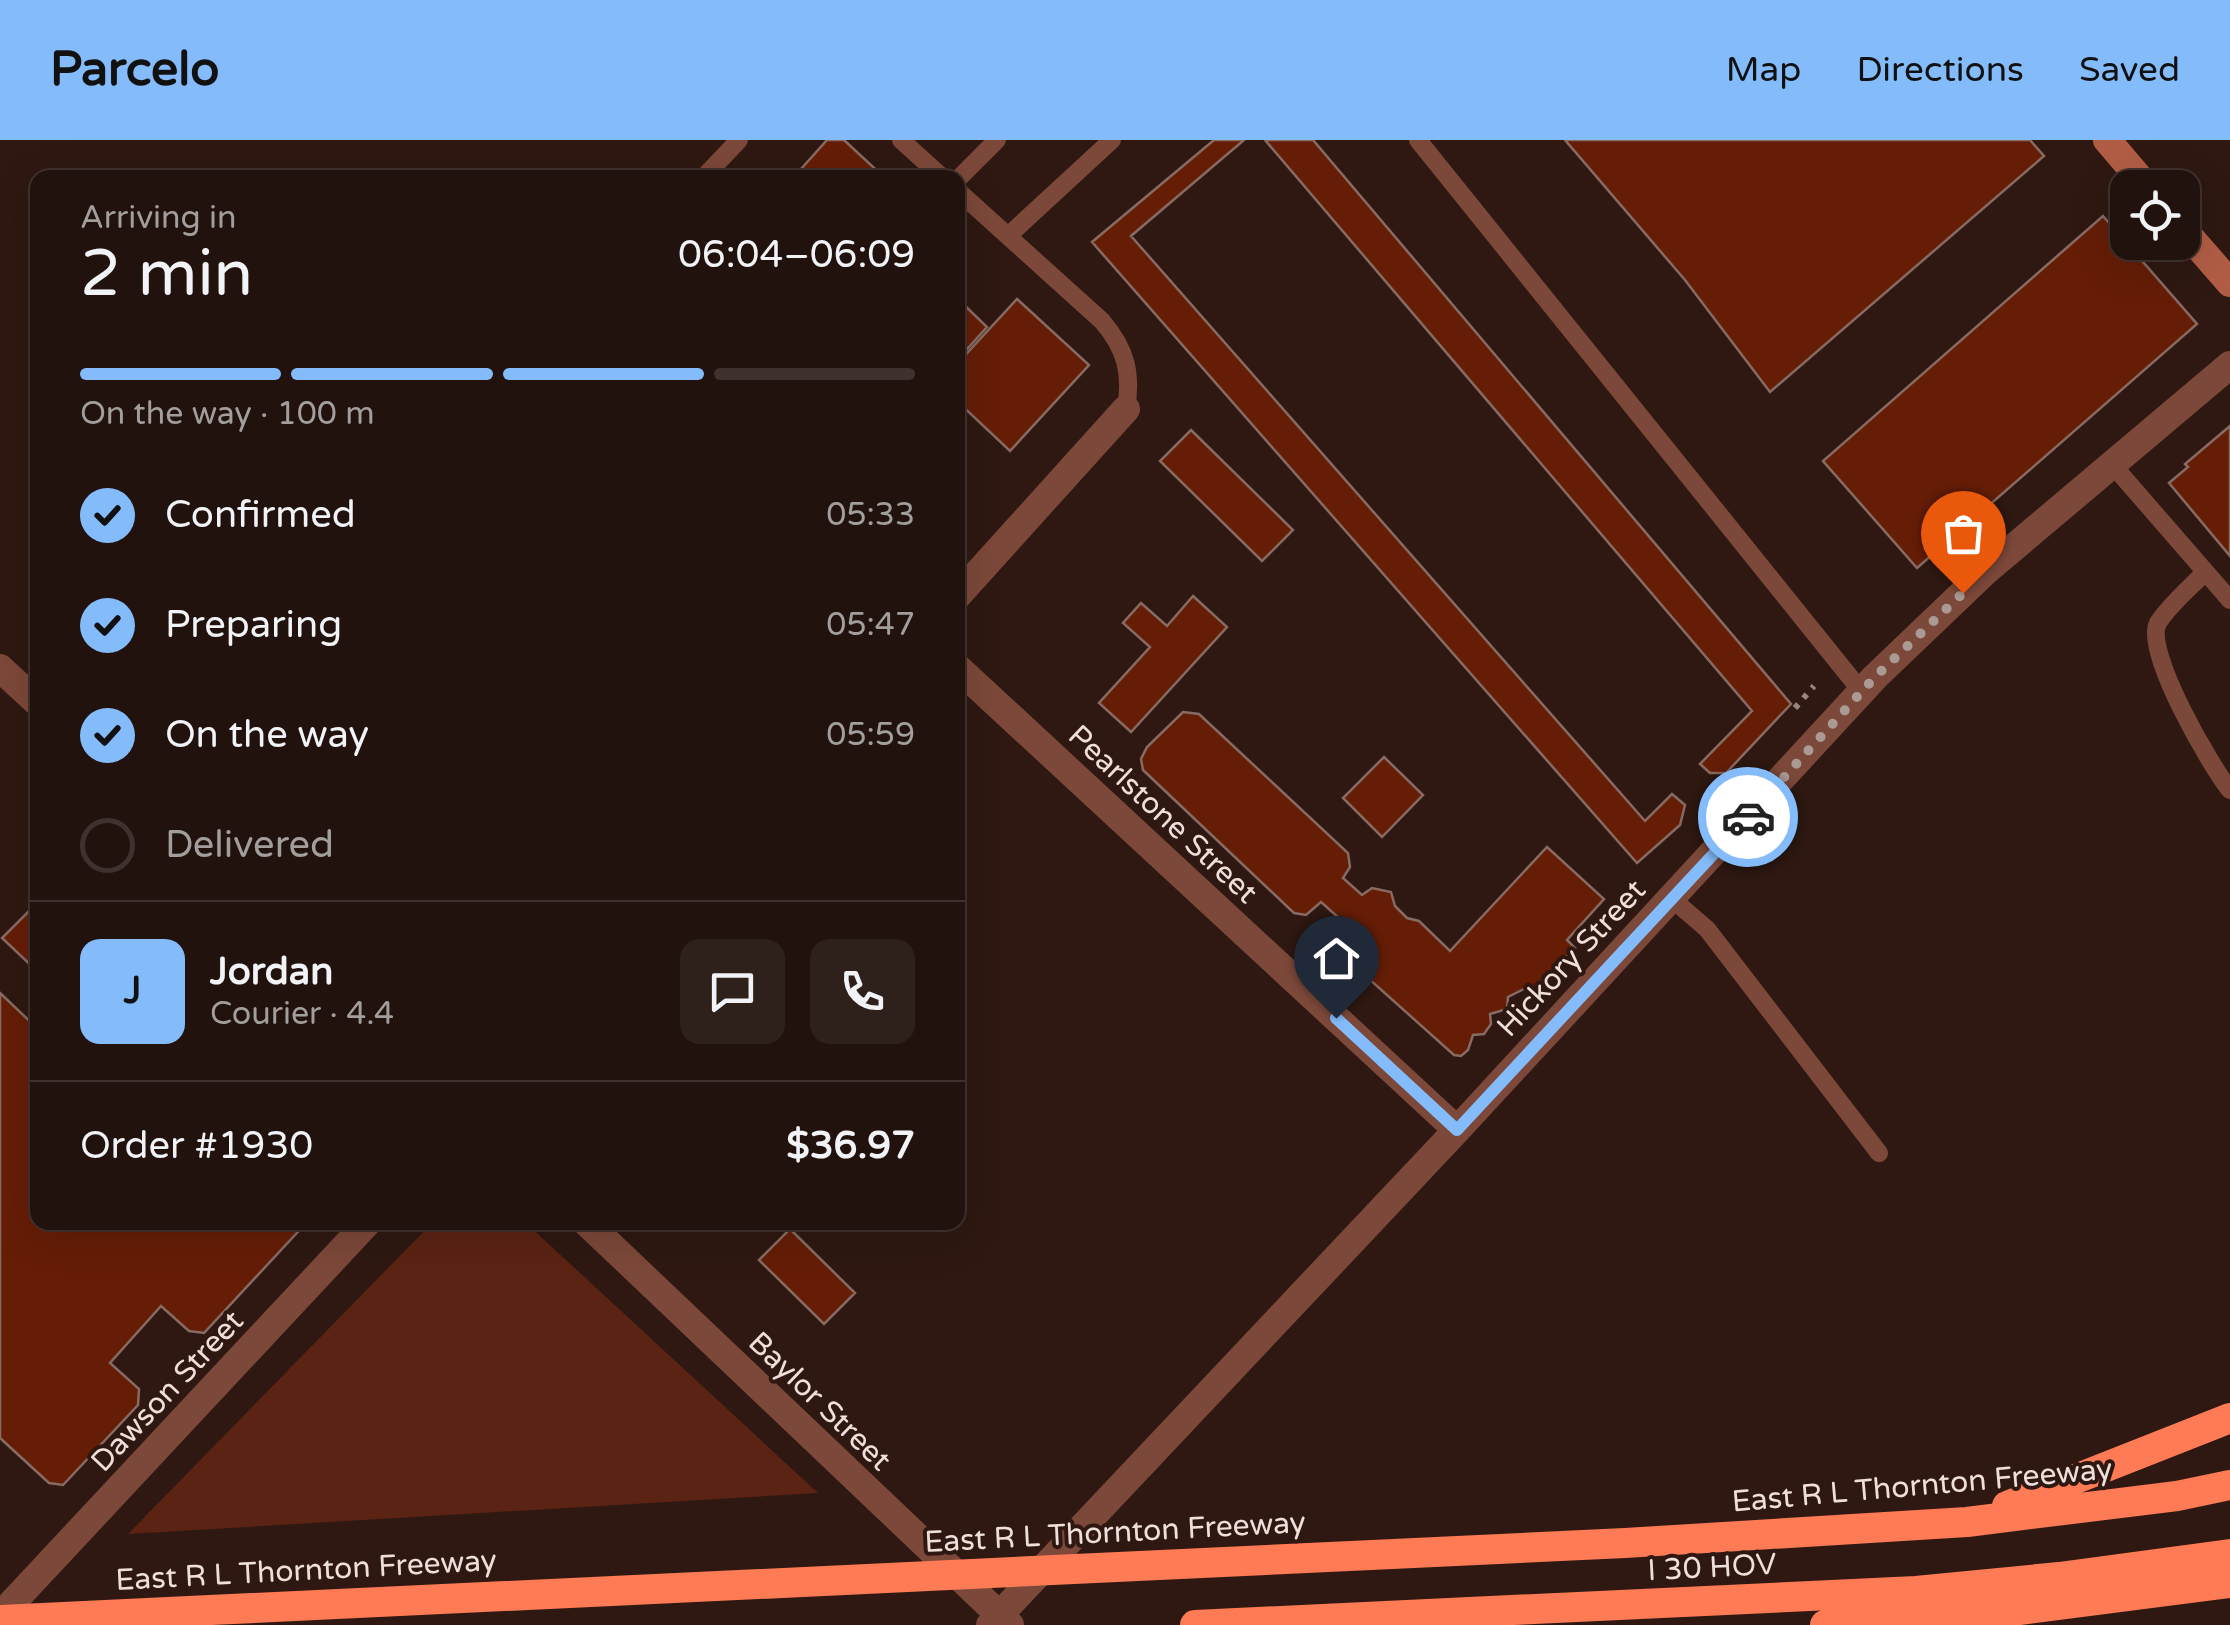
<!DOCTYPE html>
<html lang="en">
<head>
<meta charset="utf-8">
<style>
	:root { --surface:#22120d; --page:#2e201b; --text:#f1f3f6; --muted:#a29e9d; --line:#3f322e; --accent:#84bcfb }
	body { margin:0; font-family:"Varela Round",sans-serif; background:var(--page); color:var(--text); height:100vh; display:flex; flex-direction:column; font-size:38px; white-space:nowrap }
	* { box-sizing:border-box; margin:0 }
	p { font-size:32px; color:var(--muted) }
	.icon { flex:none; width:55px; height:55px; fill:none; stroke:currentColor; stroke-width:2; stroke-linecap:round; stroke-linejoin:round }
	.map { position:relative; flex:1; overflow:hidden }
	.panel { position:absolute; left:30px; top:30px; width:935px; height:1060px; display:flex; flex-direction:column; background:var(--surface); border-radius:20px; box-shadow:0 10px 40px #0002,0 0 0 2px var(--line) }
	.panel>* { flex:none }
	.tools { position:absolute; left:2110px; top:30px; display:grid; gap:20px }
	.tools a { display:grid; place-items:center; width:90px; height:90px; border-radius:20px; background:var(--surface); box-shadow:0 10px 40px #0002,0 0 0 2px var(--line); font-size:50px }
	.pin { position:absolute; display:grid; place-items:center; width:85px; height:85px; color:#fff; margin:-102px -42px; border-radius:50% 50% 50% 0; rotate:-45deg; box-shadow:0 0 10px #0007 }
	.pin .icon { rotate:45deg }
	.courier { position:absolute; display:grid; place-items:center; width:100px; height:100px; margin:-50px; border:8px solid #84bcfb; border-radius:50%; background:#fff; color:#222; box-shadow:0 2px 12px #0007 }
	.summary em { font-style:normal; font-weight:600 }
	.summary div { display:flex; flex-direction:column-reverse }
	.summary { display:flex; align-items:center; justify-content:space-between; height:170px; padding:0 50px }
	h1 { font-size:65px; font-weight:600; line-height:75px }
	.bar { display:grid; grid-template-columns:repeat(4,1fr); gap:15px 10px; align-content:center; height:120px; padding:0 50px }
	.bar i { height:12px; border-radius:8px; background:var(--line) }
	.bar .active { background:var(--accent) }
	.bar p { grid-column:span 4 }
	.line { display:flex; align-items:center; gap:25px; padding:0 50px; border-top:2px solid var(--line) }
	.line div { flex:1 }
	.round { display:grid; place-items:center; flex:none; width:105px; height:105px; border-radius:20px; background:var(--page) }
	ol { padding:0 50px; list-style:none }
	li { display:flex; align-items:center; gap:30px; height:110px }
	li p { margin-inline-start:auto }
	li .icon { padding:10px; border-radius:50%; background:var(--accent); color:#111; stroke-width:4 }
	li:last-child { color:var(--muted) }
	li i { width:55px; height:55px; border:5px solid var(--line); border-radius:50% }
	header { display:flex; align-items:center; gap:60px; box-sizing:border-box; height:140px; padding:0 50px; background:var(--accent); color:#111 }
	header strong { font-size:48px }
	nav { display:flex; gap:55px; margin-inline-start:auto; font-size:35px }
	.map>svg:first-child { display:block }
</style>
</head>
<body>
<header>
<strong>Parcelo</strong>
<nav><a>Map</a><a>Directions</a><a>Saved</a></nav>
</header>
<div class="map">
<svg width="2230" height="1485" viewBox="0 0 2230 1485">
	<rect width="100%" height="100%" fill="#2e1811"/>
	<path fill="#5b2313" d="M432,1083h94l292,270 -690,41z"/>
	<path fill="#651d06" stroke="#876b63" stroke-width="2.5" d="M827,0h17l41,38h-92z
		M1214,0h30l-113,96 514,585 27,-27 13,11 -5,20 -43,38 -545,-621z
		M1265,0h48l478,564 -65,69h-16l-10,-9 52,-53z
		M1565,0h465l14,16 -274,236 -85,-112z
		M2103,76l94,108 -280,244 -94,-107z
		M958,159l29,28 -29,32z
		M1017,159l72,66 -79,86 -52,-49v-39z
		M2230,286v130l-61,-73 19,-16 -3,-3z
		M1191,290l102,100 -31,31 -102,-100z
		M1193,456l34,31 -96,105 -32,-29 51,-56 -27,-24 18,-20 26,23z
		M1183,572l16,2 149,139 2,14 -7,11 19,17 10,-7 19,4 4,14 12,12 12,3 31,30 97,-104 57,52 -37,41 8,8 -45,46 -6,-5 -16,8 -1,12 -17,5 1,10 -7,10 -11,1 -5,15 -7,6 -7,-1 -124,-111v-11l10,-14 -19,-17 -15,13 -12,-2 -151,-143 -2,-11 6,-12z
		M1384,617l39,38 -41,42 -39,-39z
		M38,762v70l-36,-34z
		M0,853l38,36v193h269l-103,111 -15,-2 -28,-25 -51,57 29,26 -1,16 -75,80 -14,-2 -49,-45z
		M790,1089l65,64 -31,31 -65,-64z"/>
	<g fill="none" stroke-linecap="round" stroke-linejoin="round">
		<path stroke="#98857f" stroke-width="6" stroke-dasharray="5 8" stroke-linecap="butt" d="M1795,568l19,-22"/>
		<path stroke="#7c4839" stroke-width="18" d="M901,0l42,38
			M1418,0l444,552
			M703,38l36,-38
			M958,39l39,-39
			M958,51l144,130c24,28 30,52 24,88
			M1008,96l104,-96
			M2111,323l119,137
			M2205,432c-14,15 -36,33 -47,51 -15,27 53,144 72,167
			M1671,758l36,31 172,224"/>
		<path stroke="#7c4839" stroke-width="28" d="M958,455l168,-186
			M0,528l38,35
			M958,528l499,462
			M586,1082l424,403
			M12,1463l356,-381
			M990,1485l467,-495 418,-453 112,-107 243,-205"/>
		<path stroke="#b15d45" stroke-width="28" d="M2107,0l41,48
			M2182,88l48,55"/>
		<path stroke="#fe7b56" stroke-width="30" d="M2007,1366l223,-88
			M0,1480l1625,-77 342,-21 210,-26 53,-11
			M1195,1485l721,-34 143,-14 171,-23
			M1825,1485l187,-14 218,-28"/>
	</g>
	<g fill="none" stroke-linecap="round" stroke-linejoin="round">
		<path stroke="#ab9994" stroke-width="10" stroke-dasharray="0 18" d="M1748,677l127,-140 88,-84"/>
		<path stroke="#84bcfb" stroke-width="12" d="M1336,878l121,112 291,-313"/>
	</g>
	<g text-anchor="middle" stroke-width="8" stroke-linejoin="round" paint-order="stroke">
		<g font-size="30" fill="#efdfda" stroke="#2e1811">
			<text transform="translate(1163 674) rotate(43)" y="10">Pearlstone Street</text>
			<text transform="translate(1571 818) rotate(-47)" y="10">Hickory Street</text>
			<text transform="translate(167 1251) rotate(-47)" y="10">Dawson Street</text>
			<text transform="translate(820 1261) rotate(44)" y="10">Baylor Street</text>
			<text transform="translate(1922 1345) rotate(-5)" y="10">East R L Thornton Freeway</text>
			<text transform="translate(1115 1392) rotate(-3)" y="10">East R L Thornton Freeway</text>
			<text transform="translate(1712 1427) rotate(-3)" y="10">I 30 HOV</text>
			<text transform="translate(306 1430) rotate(-3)" y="10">East R L Thornton Freeway</text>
		</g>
	</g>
</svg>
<div class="tools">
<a><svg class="icon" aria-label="locate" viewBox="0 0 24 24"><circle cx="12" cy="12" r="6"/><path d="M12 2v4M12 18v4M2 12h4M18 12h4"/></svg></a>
</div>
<div class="pin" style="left:1963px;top:453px;background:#ea580c"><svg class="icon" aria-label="bag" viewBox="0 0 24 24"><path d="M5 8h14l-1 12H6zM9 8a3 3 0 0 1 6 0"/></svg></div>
<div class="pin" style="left:1336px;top:878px;background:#1f2937"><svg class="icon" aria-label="home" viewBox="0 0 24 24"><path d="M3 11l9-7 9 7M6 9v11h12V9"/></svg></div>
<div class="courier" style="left:1748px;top:677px"><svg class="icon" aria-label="car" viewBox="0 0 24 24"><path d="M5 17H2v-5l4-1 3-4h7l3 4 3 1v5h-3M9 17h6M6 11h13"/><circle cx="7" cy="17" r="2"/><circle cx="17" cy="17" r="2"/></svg></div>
<section class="panel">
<div class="summary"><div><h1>2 min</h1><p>Arriving in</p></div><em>06:04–06:09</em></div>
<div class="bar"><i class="active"></i><i class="active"></i><i class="active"></i><i></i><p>On the way · 100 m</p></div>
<ol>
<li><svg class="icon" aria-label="check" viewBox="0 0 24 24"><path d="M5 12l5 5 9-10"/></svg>Confirmed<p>05:33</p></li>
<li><svg class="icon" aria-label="check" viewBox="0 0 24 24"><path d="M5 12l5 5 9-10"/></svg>Preparing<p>05:47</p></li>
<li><svg class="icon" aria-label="check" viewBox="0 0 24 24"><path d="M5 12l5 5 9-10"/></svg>On the way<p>05:59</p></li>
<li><i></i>Delivered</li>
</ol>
<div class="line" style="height:180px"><b class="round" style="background:var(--accent);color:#111">J</b><div><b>Jordan</b><p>Courier · 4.4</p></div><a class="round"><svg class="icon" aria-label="chat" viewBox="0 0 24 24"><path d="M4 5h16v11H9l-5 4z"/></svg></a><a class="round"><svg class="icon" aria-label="phone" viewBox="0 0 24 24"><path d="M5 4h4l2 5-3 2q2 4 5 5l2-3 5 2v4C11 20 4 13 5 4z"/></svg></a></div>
<div class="line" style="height:130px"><div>Order #1930</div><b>$36.97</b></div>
</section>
</div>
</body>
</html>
